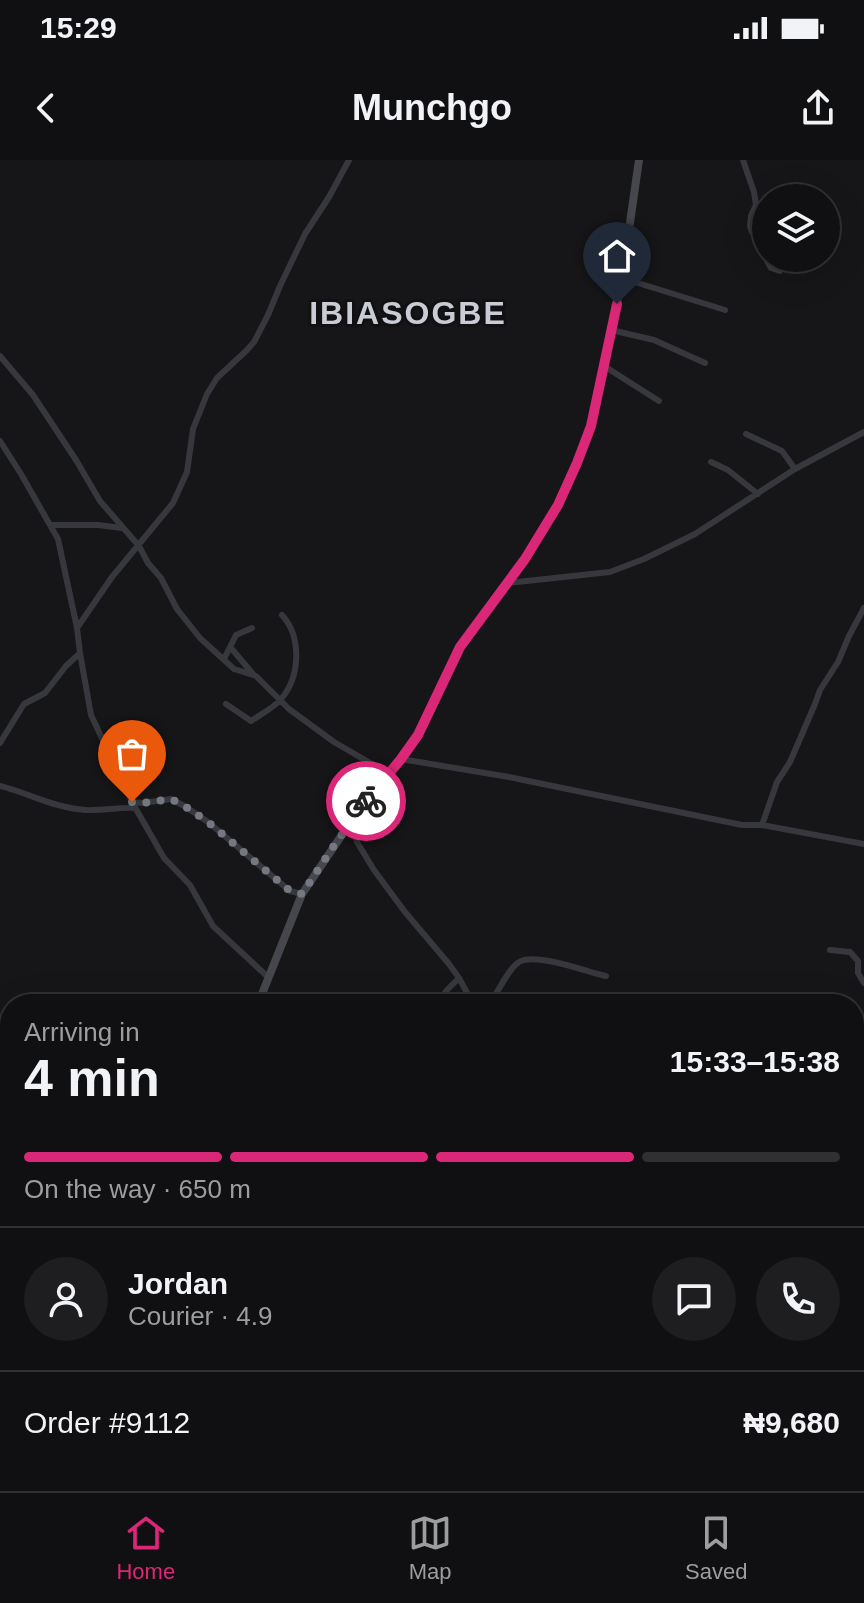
<!DOCTYPE html>
<html lang="en">
<head>
<meta charset="utf-8">
<style>
	:root { --surface:#101012; --page:#1e1e20; --text:#f1f3f6; --muted:#9c9d9f; --line:#303032; --accent:#db2777 }
	body { margin:0; font-family:Arial,sans-serif; background:var(--page); color:var(--text); height:100vh; display:flex; flex-direction:column; font-size:30px; white-space:nowrap }
	* { box-sizing:border-box; margin:0 }
	p { font-size:26px; color:var(--muted) }
	.icon { flex:none; width:44px; height:44px; fill:none; stroke:currentColor; stroke-width:2; stroke-linecap:round; stroke-linejoin:round }
	.map { position:relative; flex:1; overflow:hidden }
	.details { position:absolute; left:0px; top:834px; width:864px; height:498px; display:flex; flex-direction:column; background:var(--surface); border-radius:32px 32px 0 0; box-shadow:0 8px 32px #0002,0 0 0 2px var(--line) }
	.details>* { flex:none }
	.buttons { position:absolute; left:752px; top:24px; display:grid; gap:16px }
	.buttons a { display:grid; place-items:center; width:88px; height:88px; border-radius:50%; background:var(--surface); box-shadow:0 8px 32px #0002,0 0 0 2px var(--line); font-size:40px }
	.pin { position:absolute; display:grid; place-items:center; width:68px; height:68px; color:#fff; margin:-82px -34px; border-radius:50% 50% 50% 0; rotate:-45deg; box-shadow:0 0 8px #0007 }
	.pin .icon { rotate:45deg }
	.courier { position:absolute; display:grid; place-items:center; width:80px; height:80px; margin:-40px; border:6px solid #db2777; border-radius:50%; background:#fff; color:#222; box-shadow:0 2px 10px #0007 }
	.overview em { font-style:normal; font-weight:600 }
	.overview div { display:flex; flex-direction:column-reverse }
	.overview { display:flex; align-items:center; justify-content:space-between; height:136px; padding:0 24px }
	h1 { font-size:52px; font-weight:600; line-height:60px }
	.bar { display:grid; grid-template-columns:repeat(4,1fr); gap:12px 8px; align-content:center; height:96px; padding:0 24px }
	.bar i { height:10px; border-radius:6px; background:var(--line) }
	.bar .on { background:var(--accent) }
	.bar p { grid-column:span 4 }
	.line { display:flex; align-items:center; gap:20px; padding:0 24px; border-top:2px solid var(--line) }
	.line div { flex:1 }
	.round { display:grid; place-items:center; flex:none; width:84px; height:84px; border-radius:42px; background:var(--page) }
	.status { display:flex; justify-content:space-between; align-items:center; height:56px; padding:0 40px; background:var(--surface); direction:ltr }
	.status svg { height:22px; fill:currentColor }
	header { display:flex; justify-content:space-between; align-items:center; height:104px; padding:0 24px; background:var(--surface); font-size:36px; font-weight:600 }
	.menu { display:flex; justify-content:space-around; align-items:center; height:112px; border-top:2px solid var(--line); background:var(--surface); font-size:22px; color:var(--muted) }
	.menu a { display:grid; justify-items:center; gap:4px }
	.menu .on { color:var(--accent) }
	.map>svg:first-child { display:block }
</style>
</head>
<body>
<div class="status"><b>15:29</b><svg viewBox="0 0 49 12"><path d="M0 12V9h3v3zM5 12V6h3v6zM10 12V3h3v9zM15 12V0h3v12zM26 1h20v11H26zM47 4h2v5h-2z"/></svg></div>
<header><svg class="icon" aria-label="back" viewBox="0 0 24 24"><path d="M15 5l-7 7 7 7"/></svg>Munchgo<svg class="icon" aria-label="share" viewBox="0 0 24 24"><path d="M12 15V3M7 8l5-5 5 5M5 13v7h14v-7"/></svg></header>
<div class="map">
<svg width="864" height="1331" viewBox="0 0 864 1331">
	<rect width="100%" height="100%" fill="#161618"/>
	<g fill="none" stroke-linecap="round" stroke-linejoin="round">
		<path stroke="#37383d" stroke-width="6" d="M743,0l11,32 2,13 -5,11 -1,10 2,6 8,8 2,11 9,17 9,3
			M622,118l103,32
			M611,170l43,10 51,23
			M0,196l33,39 43,65 24,41 39,45 9,17 13,15 16,31 23,29 34,31 22,7 33,33 45,33 55,32
			M604,206l55,35
			M746,274l36,17 13,18
			M0,281l21,33 37,65 19,89 3,25 11,62 41,87 32,56 26,27 23,41 56,52
			M711,302l17,8 30,24
			M50,365h48l24,3
			M508,423l102,-11 34,-13 51,-25 100,-65 69,-37
			M77,468l35,-51 61,-74 14,-31 6,-43 14,-35 10,-16 30,-28 7,-8 14,-27 12,-29 25,-52 24,-37 20,-37
			M231,488l22,26
			M224,499l12,-24 16,-7
			M226,544l25,17c10,-7 23,-13 31,-23 18,-22 20,-61 0,-83
			M0,583l24,-39 21,-11 21,-27 14,-13
			M401,599l108,18 233,48h20l102,19
			M0,626c28,7 55,22 85,24 16,1 33,-3 50,-2
			M132,642l11,1 28,-4 15,8 22,15 82,69 12,3
			M355,657l-1,12 3,13 17,28 31,42 44,52 10,14 14,26
			M762,665l15,-43 13,-20 25,-58 5,-14 18,-28 11,-26 15,-28
			M830,790l20,2 8,9v12l6,10
			M842,842v2
			M437,844l10,-14 12,-12
			M490,844c7,-11 19,-36 29,-42 17,-10 68,10 87,14
			M0,873l10,8
			M854,873l10,11
			M854,990l10,-2
			M293,1322l25,9
			M175,1331l7,-9
			M281,1331l2,-9"/>
		<path stroke="#45474d" stroke-width="8" d="M258,844l44,-110 54,-80 45,-55 17,-24 42,-88 65,-88 33,-54 19,-42 14,-37 31,-148 17,-118
			M0,1100l10,-8"/>
	</g>
	<g fill="none" stroke-linecap="round" stroke-linejoin="round">
		<path stroke="#757880" stroke-width="8" stroke-dasharray="0 14.4" d="M132,642l11,1 28,-4 15,8 22,15 82,69 12,3 31,-47 33,-46"/>
		<path stroke="#db2777" stroke-width="10" d="M366,641l35,-42 17,-24 42,-88 65,-88 33,-54 19,-42 14,-37 26,-122"/>
	</g>
	<g text-anchor="middle" stroke-width="6" stroke-linejoin="round" paint-order="stroke">
		<g font-size="32" font-weight="bold" letter-spacing="2" fill="#c9ccd4" stroke="#111113">
			<text x="408" y="164">IBIASOGBE</text>
		</g>
	</g>
</svg>
<div class="buttons">
<a><svg class="icon" aria-label="layers" viewBox="0 0 24 24"><path d="M12 4l9 5-9 5-9-5zM3 14l9 5 9-5"/></svg></a>
</div>
<div class="pin" style="left:132px;top:642px;background:#ea580c"><svg class="icon" aria-label="bag" viewBox="0 0 24 24"><path d="M5 8h14l-1 12H6zM9 8a3 3 0 0 1 6 0"/></svg></div>
<div class="pin" style="left:617px;top:144px;background:#1f2937"><svg class="icon" aria-label="home" viewBox="0 0 24 24"><path d="M3 11l9-7 9 7M6 9v11h12V9"/></svg></div>
<div class="courier" style="left:366px;top:641px"><svg class="icon" aria-label="bike" viewBox="0 0 24 24"><circle cx="6" cy="16" r="4"/><circle cx="18" cy="16" r="4"/><path d="M6 16l4-8h5l3 8M10 8l3 8H6M13 5h3"/></svg></div>
<section class="details">
<div class="overview"><div><h1>4 min</h1><p>Arriving in</p></div><em>15:33–15:38</em></div>
<div class="bar"><i class="on"></i><i class="on"></i><i class="on"></i><i></i><p>On the way · 650 m</p></div>
<div class="line" style="height:144px"><a class="round"><svg class="icon" aria-label="person" viewBox="0 0 24 24"><circle cx="12" cy="8" r="4"/><path d="M4 21q1-7 8-7t8 7"/></svg></a><div><b>Jordan</b><p>Courier · 4.9</p></div><a class="round"><svg class="icon" aria-label="chat" viewBox="0 0 24 24"><path d="M4 5h16v11H9l-5 4z"/></svg></a><a class="round"><svg class="icon" aria-label="phone" viewBox="0 0 24 24"><path d="M5 4h4l2 5-3 2q2 4 5 5l2-3 5 2v4C11 20 4 13 5 4z"/></svg></a></div>
<div class="line" style="height:104px"><div>Order #9112</div><b>₦9,680</b></div>
</section>
</div>
<nav class="menu">
<a class="on"><svg class="icon" aria-label="home" viewBox="0 0 24 24"><path d="M3 11l9-7 9 7M6 9v11h12V9"/></svg>Home</a>
<a><svg class="icon" aria-label="map" viewBox="0 0 24 24"><path d="M3 6l6-2 6 2 6-2v14l-6 2-6-2-6 2zM9 4v14M15 6v14"/></svg>Map</a>
<a><svg class="icon" aria-label="saved" viewBox="0 0 24 24"><path d="M7 4h10v16l-5-4-5 4z"/></svg>Saved</a>
</nav>
</body>
</html>
